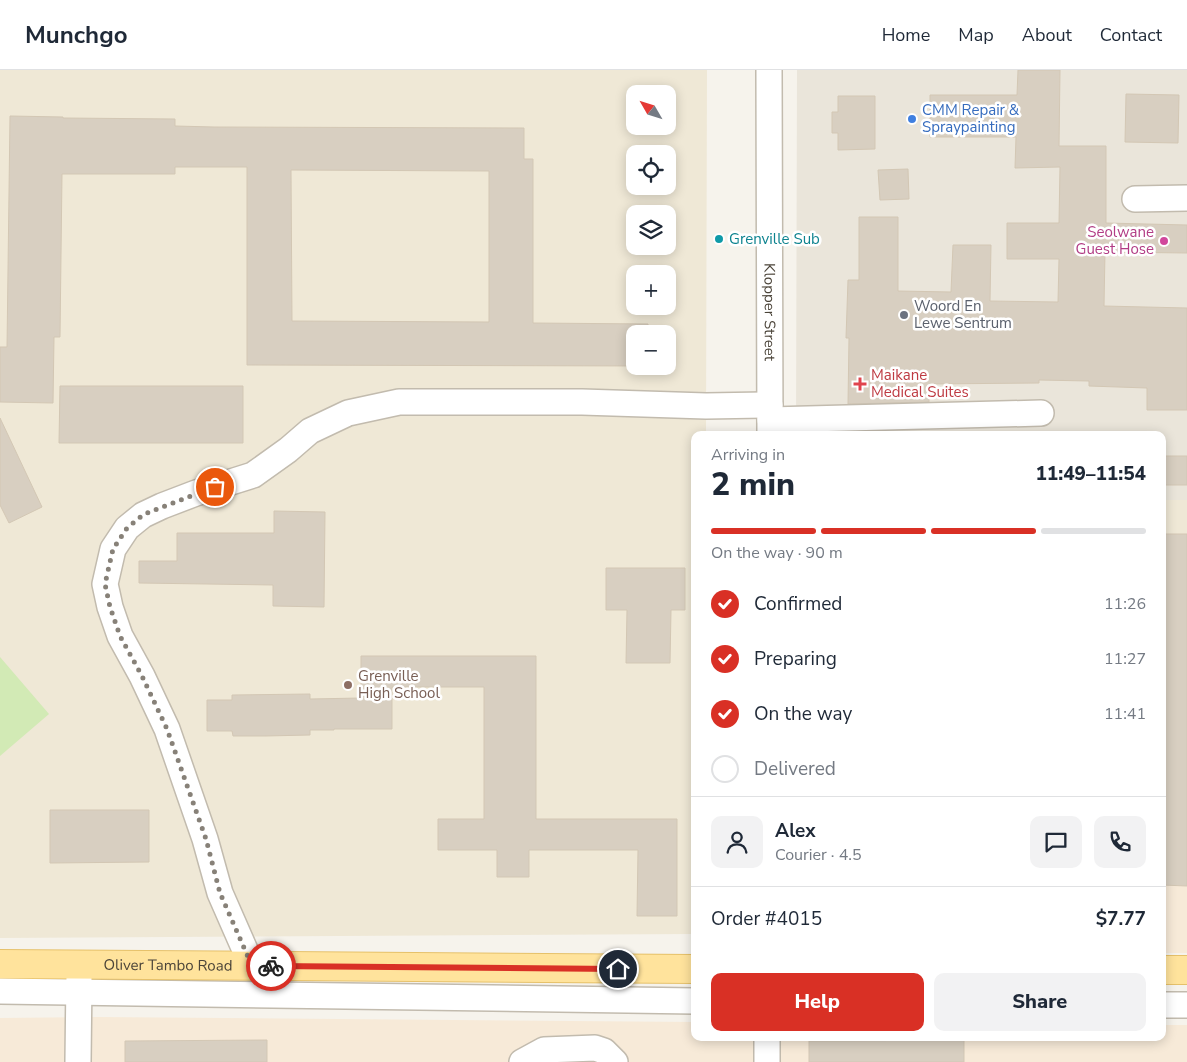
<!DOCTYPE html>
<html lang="en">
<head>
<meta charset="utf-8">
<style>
	:root { --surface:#fff; --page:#f2f2f3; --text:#1f2937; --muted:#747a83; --line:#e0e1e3; --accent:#d93025 }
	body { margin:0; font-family:"Nunito Sans",sans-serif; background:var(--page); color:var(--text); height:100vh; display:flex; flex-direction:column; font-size:19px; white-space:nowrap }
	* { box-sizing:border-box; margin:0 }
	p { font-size:16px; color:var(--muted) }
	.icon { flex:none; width:28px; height:28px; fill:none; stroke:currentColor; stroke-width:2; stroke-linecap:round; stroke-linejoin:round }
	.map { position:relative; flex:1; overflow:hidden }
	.side { position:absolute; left:691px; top:361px; width:475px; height:610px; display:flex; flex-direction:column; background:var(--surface); border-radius:10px; box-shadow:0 2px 12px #0003 }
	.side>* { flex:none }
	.needle { width:32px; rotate:309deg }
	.buttons { position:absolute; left:626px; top:15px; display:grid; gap:10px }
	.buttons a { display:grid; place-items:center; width:50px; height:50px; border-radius:10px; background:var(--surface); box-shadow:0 2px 12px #0003; font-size:25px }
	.pin { position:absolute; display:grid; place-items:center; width:42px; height:42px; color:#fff; margin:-21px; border:2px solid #fff; border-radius:50%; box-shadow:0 1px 5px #0007 }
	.courier { position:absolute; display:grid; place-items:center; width:50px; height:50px; margin:-25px; border:4px solid #d93025; border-radius:50%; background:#fff; color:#222; box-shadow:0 1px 6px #0007 }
	.head em { font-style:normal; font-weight:800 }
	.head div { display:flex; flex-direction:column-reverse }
	.head { display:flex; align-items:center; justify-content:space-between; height:85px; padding:0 20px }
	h1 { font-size:32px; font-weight:800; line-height:38px }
	.bar { display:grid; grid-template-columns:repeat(4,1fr); gap:8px 5px; align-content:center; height:60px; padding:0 20px }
	.bar i { height:6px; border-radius:4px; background:var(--line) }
	.bar .on { background:var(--accent) }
	.bar p { grid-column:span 4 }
	.line { display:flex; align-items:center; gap:12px; padding:0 20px; border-top:1px solid var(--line) }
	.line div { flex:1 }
	.round { display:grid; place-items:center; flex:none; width:52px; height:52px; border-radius:10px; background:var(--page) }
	ol { padding:0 20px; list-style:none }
	li { display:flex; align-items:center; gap:15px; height:55px }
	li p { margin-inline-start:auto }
	li .icon { padding:5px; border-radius:50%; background:var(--accent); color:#fff; stroke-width:4 }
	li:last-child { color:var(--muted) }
	li i { width:28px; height:28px; border:2px solid var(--line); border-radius:50% }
	.button { display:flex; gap:10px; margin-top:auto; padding:10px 20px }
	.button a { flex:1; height:58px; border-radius:10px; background:var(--accent); color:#fff; font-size:20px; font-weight:800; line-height:58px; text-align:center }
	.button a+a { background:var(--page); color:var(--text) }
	header { display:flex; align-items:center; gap:30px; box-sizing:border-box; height:70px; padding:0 25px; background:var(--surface); border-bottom:1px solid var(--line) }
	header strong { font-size:24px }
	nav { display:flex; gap:28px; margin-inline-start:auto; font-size:18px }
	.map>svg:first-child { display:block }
</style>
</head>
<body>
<header>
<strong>Munchgo</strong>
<nav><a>Home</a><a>Map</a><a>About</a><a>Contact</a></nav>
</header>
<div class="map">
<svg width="1187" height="992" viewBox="0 0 1187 992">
	<rect width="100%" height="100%" fill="#f6f3ec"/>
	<path fill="#eae5da" d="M797,0h390v430h-24l-1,-65h-366z"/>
	<path fill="#f7ead8" d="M1163,579h24v304h-24z
		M97,947l598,5v16h467l1,-13h24v37h-1187v-44z"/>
	<path fill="#efe8d6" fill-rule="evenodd" d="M0,0h707l-1,365h-11v499l-695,4zM635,24h33v32h-33zM635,84h33v32h-33zM635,144h33v32h-33zM635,204h33v32h-33zM635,264h33v32h-33z
		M1163,430h24v149h-24z"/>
	<path fill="#d2eab5" d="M0,587l49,57 -49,42z"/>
	<path fill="#d8cfc1" stroke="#d3c7b4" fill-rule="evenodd" d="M1018,0h42l-1,76h47v77l81,2v28l-82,-1 -1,54 83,2v102h-40v-22l-58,-2v-5l-50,-1v3l-110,1v18l-81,2 1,-66h-3l2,-58h11v-63h39v74l53,1 2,-47h38l-1,56 68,1 1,-43h-52v-36h52l1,-56 -45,1 1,-31h-86v-42h87z
		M1126,24l53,1 -1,48 -53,-1z
		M838,26h37v53l-37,1v-17h-6v-21h6z
		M10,46l53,1v1l112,1v7l39,1 310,1v31h9v164l115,1v10h-13v32h12l-400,-1v-198h-72v7h-113l-2,163h-6l-1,66 -53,-1v-55h7zM291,100l198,1v151l-197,-1z
		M908,99l1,30 -29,1 -2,-30z
		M60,316h183v57h-184z
		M0,348l42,89 -33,16 -9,-18z
		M1162,386h25v29h-25z
		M274,441l51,1 -1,95 -51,-1v-21l-134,-2v-22h38v-28h97z
		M1164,464h23v352l-25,-1z
		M606,498h79v42h-14l-1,53h-44l1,-53h-21z
		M361,586h175v163h141v97h-40l1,-66h-109v27h-32v-27h-59v-31h46v-132h-92v42h-58v1h-24v5l-45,1h-32l-1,-5h-25v-31h25v-5l78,-1v5l51,-1z
		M50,740h99v52l-99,1z
		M267,970v22h-142v-21z
		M964,970v22h-155v-21z"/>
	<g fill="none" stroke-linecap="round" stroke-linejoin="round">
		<g stroke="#c2bbae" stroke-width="28">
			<g id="minor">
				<path id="s1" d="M769,0l1,365"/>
				<path d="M1135,129l52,-1"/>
				<path d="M770,350l271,-7"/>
				<path d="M252,896l-32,-73 -15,-54 -38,-110 -25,-53 -22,-40 -10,-29 -5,-23 8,-35 14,-21 16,-13 19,-9 34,-13 57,-18 35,-25 22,-19 38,-18 51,-11h183l124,4 64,-1"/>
				<path d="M0,921l695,10"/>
				<path d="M1162,935h25"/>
				<path d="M78,992l1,-85"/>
				<path d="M522,992l22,-12 51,-2 9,3 11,11"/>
				<path d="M767,992v-24"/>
			</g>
		</g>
		<g stroke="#e6c16a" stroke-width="30">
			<g id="major">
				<path id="s2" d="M0,894l695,5"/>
				<path d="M1162,900h25"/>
			</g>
		</g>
		<use href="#minor" stroke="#fff" stroke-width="25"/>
		<use href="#major" stroke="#ffe39c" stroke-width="28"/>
	</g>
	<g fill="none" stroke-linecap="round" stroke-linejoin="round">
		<path stroke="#878178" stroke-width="5" stroke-dasharray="0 9" d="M215,417l-63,24 -9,4 -16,13 -14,21 -8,35 5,23 10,29 22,40 25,53 39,110 14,54 32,73h19"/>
		<path stroke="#d93025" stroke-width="6" d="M271,896l347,3"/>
	</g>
	<circle fill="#3f7fe0" stroke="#fff" stroke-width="2" cx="912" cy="49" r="5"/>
	<circle fill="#0f9aa8" stroke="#fff" stroke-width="2" cx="719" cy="169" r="5"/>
	<circle fill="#d1479c" stroke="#fff" stroke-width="2" cx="1164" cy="171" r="5"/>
	<circle fill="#6b7280" stroke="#fff" stroke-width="2" cx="904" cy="245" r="5"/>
	<path fill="#e0444e" stroke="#fff" stroke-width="2" d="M857.5 306.5h5v5h5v5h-5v5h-5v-5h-5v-5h5z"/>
	<circle fill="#8d6e63" stroke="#fff" stroke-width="2" cx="348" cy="615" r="5"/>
	<g text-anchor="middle" stroke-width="5" stroke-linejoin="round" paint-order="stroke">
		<g font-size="15" fill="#366cbe" stroke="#fff" text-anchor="start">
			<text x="922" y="45">CMM Repair &amp;<tspan x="922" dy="17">Spraypainting</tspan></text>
		</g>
		<g font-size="15" fill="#b23c85" stroke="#fff" text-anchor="end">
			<text x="1154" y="167">Seolwane<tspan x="1154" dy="17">Guest Hose</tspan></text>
		</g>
		<g font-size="15" fill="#0d838f" stroke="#fff" text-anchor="start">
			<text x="729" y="174">Grenville Sub</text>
		</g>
		<g font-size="15" fill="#5b616d" stroke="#fff" text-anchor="start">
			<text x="914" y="241">Woord En<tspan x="914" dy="17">Lewe Sentrum</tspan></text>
		</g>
		<g font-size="15" fill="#4b4439" stroke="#fff">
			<text dy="5" stroke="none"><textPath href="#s1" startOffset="242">Klopper Street</textPath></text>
			<text dy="5" stroke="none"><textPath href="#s2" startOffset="168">Oliver Tambo Road</textPath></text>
		</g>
		<g font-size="15" fill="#be3a42" stroke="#fff" text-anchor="start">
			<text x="871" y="310">Maikane<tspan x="871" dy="17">Medical Suites</tspan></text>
		</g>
		<g font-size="15" fill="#785e54" stroke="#fff" text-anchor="start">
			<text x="358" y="611">Grenville<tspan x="358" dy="17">High School</tspan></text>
		</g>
	</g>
</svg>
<div class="buttons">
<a><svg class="needle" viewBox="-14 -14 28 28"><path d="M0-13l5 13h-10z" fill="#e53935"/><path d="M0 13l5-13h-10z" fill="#747a83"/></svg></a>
<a><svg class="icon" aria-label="locate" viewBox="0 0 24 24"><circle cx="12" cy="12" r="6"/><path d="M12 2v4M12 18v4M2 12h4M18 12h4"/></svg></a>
<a><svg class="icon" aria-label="layers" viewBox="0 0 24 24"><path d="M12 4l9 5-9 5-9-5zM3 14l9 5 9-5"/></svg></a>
<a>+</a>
<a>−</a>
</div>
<div class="pin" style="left:215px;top:417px;background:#ea580c"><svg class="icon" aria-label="bag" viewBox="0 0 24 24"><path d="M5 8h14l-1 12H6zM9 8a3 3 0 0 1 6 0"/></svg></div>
<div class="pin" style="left:618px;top:899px;background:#1f2937"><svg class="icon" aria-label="home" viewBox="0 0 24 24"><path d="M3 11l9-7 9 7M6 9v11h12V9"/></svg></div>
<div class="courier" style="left:271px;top:896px"><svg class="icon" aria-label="bike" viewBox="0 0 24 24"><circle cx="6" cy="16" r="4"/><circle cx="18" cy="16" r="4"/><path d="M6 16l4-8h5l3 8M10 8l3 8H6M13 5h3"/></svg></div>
<section class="side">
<div class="head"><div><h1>2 min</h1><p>Arriving in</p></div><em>11:49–11:54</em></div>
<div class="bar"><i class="on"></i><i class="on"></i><i class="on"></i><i></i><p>On the way · 90 m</p></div>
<ol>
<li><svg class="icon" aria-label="check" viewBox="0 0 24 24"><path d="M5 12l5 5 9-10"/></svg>Confirmed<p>11:26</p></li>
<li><svg class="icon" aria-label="check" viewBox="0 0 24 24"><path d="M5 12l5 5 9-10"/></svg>Preparing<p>11:27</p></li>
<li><svg class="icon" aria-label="check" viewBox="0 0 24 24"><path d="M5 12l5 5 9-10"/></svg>On the way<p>11:41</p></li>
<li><i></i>Delivered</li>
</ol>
<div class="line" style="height:90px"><a class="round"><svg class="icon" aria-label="person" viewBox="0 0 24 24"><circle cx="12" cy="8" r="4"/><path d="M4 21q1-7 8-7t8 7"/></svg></a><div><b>Alex</b><p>Courier · 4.5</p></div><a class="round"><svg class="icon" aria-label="chat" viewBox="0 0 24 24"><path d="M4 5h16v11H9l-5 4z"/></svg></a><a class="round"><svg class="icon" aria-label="phone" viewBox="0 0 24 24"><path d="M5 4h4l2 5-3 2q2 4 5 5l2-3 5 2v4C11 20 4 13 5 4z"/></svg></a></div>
<div class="line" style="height:65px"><div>Order #4015</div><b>$7.77</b></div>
<div class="button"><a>Help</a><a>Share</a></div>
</section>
</div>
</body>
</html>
